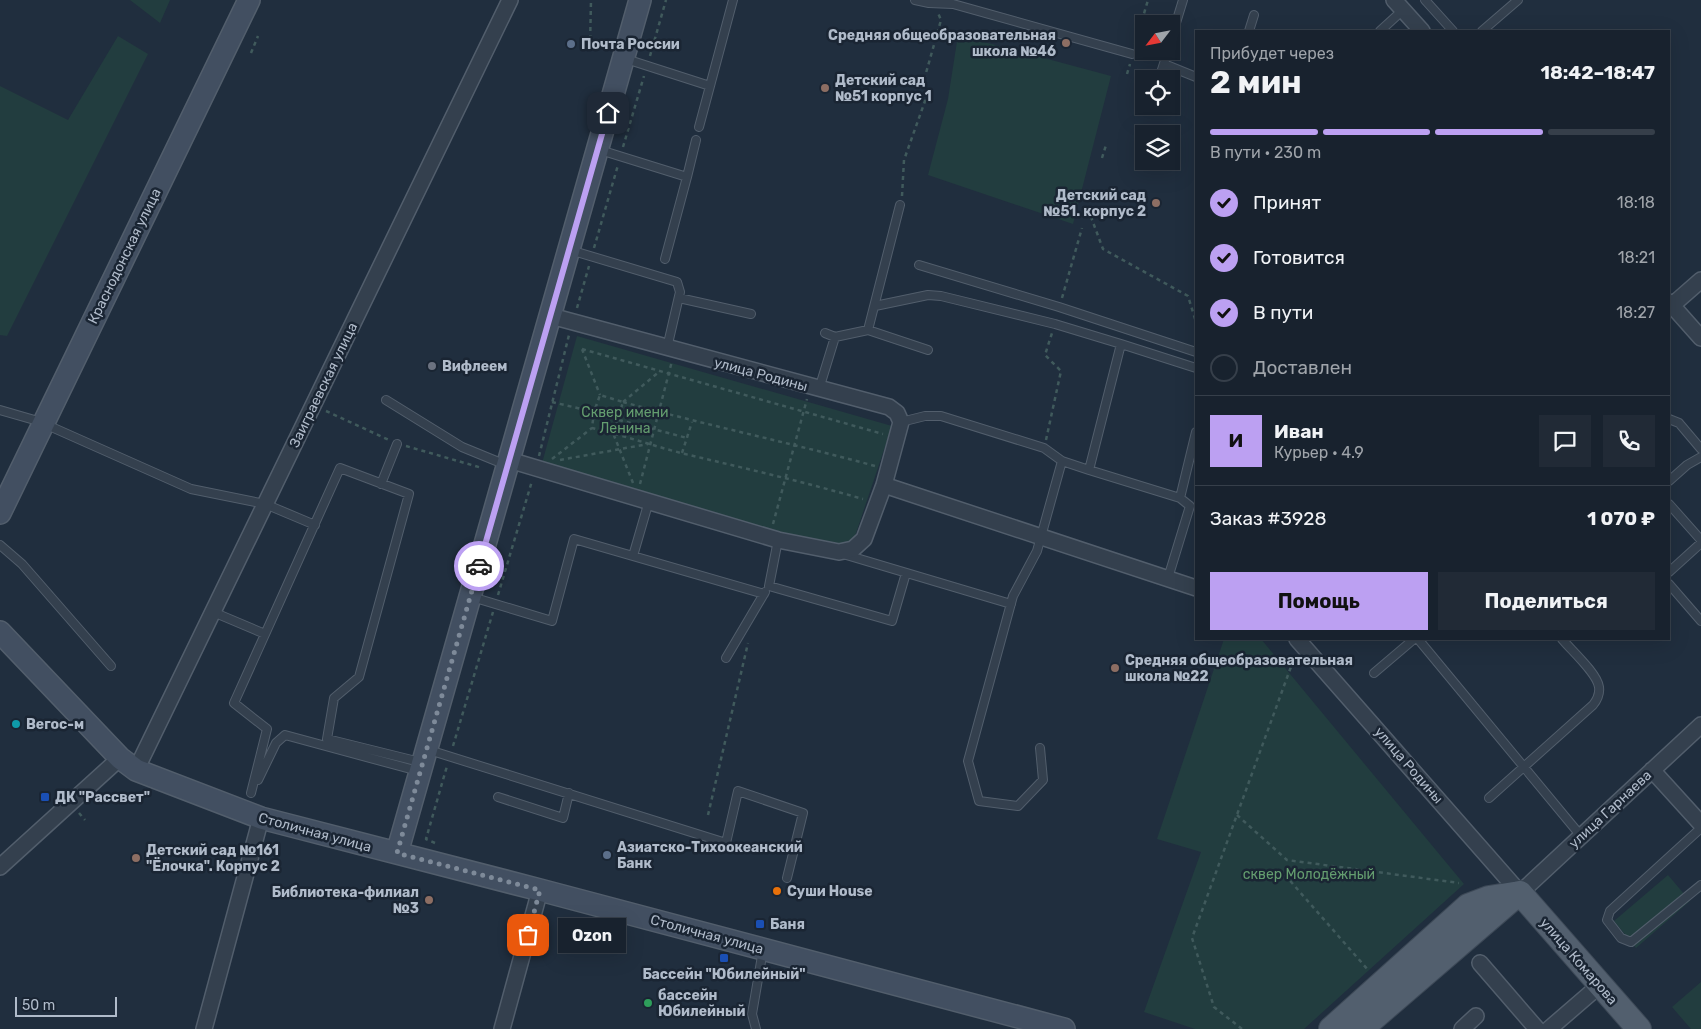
<!DOCTYPE html>
<html lang="ru">
<head>
<meta charset="utf-8">
<style>
	:root { --surface:#18222e; --page:#212a36; --text:#f1f3f6; --muted:#9fa4aa; --line:#363f4a; --accent:#bca0f2 }
	body { margin:0; font-family:Rubik,sans-serif; background:var(--page); color:var(--text); height:100vh; display:flex; flex-direction:column; font-size:19px; white-space:nowrap }
	* { box-sizing:border-box; margin:0 }
	p { font-size:16px; color:var(--muted) }
	.icon { flex:none; width:28px; height:28px; fill:none; stroke:currentColor; stroke-width:2; stroke-linecap:round; stroke-linejoin:round }
	.map { position:relative; flex:1; overflow:hidden }
	.side { position:absolute; left:1195px; top:30px; width:475px; height:610px; display:flex; flex-direction:column; background:var(--surface); border-radius:0px; box-shadow:0 5px 20px #0002,0 0 0 1px var(--line) }
	.side>* { flex:none }
	.needle { width:32px; rotate:238deg }
	.buttons { position:absolute; left:1135px; top:15px; display:grid; gap:10px }
	.buttons a { display:grid; place-items:center; width:45px; height:45px; border-radius:0px; background:var(--surface); box-shadow:0 5px 20px #0002,0 0 0 1px var(--line); font-size:25px }
	.scale { position:absolute; left:15px; bottom:12px; width:102px; box-sizing:border-box; padding-left:5px; border:2px solid #b0bbca; border-top:0; font-size:14px; line-height:18px; white-space:nowrap; color:#b0bbca; -webkit-text-stroke:4px #1a2533; paint-order:stroke }
	.pin { position:absolute; display:grid; place-items:center; width:42px; height:42px; color:#fff; margin:-21px; border-radius:10px; box-shadow:0 2px 8px #0006 }
	.courier { position:absolute; display:grid; place-items:center; width:50px; height:50px; margin:-25px; border:4px solid #bca0f2; border-radius:50%; background:#fff; color:#222; box-shadow:0 1px 6px #0007 }
	.bubble { position:absolute; height:35px; border-radius:0px; background:var(--surface); box-shadow:0 5px 20px #0002,0 0 0 1px var(--line); font-size:16px; font-weight:700; line-height:35px; text-align:center }
	.headline em { font-style:normal; font-weight:700 }
	.headline div { display:flex; flex-direction:column-reverse }
	.headline { display:flex; align-items:center; justify-content:space-between; height:85px; padding:0 15px }
	h1 { font-size:32px; font-weight:700; line-height:38px }
	.bar { display:grid; grid-template-columns:repeat(4,1fr); gap:8px 5px; align-content:center; height:60px; padding:0 15px }
	.bar i { height:6px; border-radius:4px; background:var(--line) }
	.bar .current { background:var(--accent) }
	.bar p { grid-column:span 4 }
	.line { display:flex; align-items:center; gap:12px; padding:0 15px; border-top:1px solid var(--line) }
	.line div { flex:1 }
	.round { display:grid; place-items:center; flex:none; width:52px; height:52px; border-radius:0px; background:var(--page) }
	ol { padding:0 15px; list-style:none }
	li { display:flex; align-items:center; gap:15px; height:55px }
	li p { margin-inline-start:auto }
	li .icon { padding:5px; border-radius:50%; background:var(--accent); color:#111; stroke-width:4 }
	li:last-child { color:var(--muted) }
	li i { width:28px; height:28px; border:2px solid var(--line); border-radius:50% }
	.action { display:flex; gap:10px; margin-top:auto; padding:10px 15px }
	.action a { flex:1; height:58px; border-radius:0px; background:var(--accent); color:#111; font-size:20px; font-weight:700; line-height:58px; text-align:center }
	.action a+a { background:var(--page); color:var(--text) }
	.map>svg:first-child { display:block }
</style>
</head>
<body>
<div class="map">
<svg width="1701" height="1029" viewBox="0 0 1701 1029">
	<rect width="100%" height="100%" fill="#202e3e"/>
	<path fill="#223d3f" d="M130,0h40l-10,23z
		M958,35l153,41 -38,148 -145,-49 20,-76z
		M118,36l30,18 -141,282 -7,-1v-249l68,34z
		M577,336l315,90 -42,125 -309,-84z
		M1224,639h37l203,245 -160,145h-109l-51,-17 57,-160 -44,-13z
		M1668,875l22,26 -54,47 -22,-27z
		M1701,982v47h-10l-19,-22z"/>
	<g fill="none" stroke-linecap="round" stroke-linejoin="round">
		<g stroke="#525e6c" stroke-width="10">
			<path id="lane" d="M915,0l14,3 24,1 179,50
				M1425,0l28,31
				M1249,31l5,-16
				M1380,31l23,-21
				M1482,31l36,-31
				M1171,39l12,-39
				M626,59l84,27 23,-86
				M1164,64l32,13
				M1159,79l9,-28
				M699,127l11,-41
				M600,150l87,27 9,-37
				M570,250l107,32 3,10 -13,56
				M665,259l22,-82
				M919,265l140,42 137,45
				M679,298l72,16
				M875,306l53,-11 13,1 114,28 66,20 -32,126 -27,-9 -18,-13 -103,-32h-16l-24,6
				M868,330l32,-125
				M825,333l10,4 33,-7 60,20
				M1121,344l75,24
				M819,389l16,-52
				M386,400l76,47 44,18
				M0,410l38,11 153,68 74,15 50,21
				M1669,419l10,4 22,26
				M1089,470l91,28
				M1669,481l18,-16 14,-8
				M381,484l16,-40
				M1669,504l32,36
				M778,540l-9,46 123,35 14,-48
				M0,545l22,19 89,102
				M843,554l168,50
				M633,556l16,-55
				M1669,572l32,-29
				M1168,578l22,-72 -10,-8 16,-66
				M1669,584l32,37
				M472,597l80,24 22,-82 190,55
				M213,612l52,22
				M1418,639l163,197
				M726,658l39,-66
				M1374,673l40,-34
				M1040,748l3,32 -25,26 -39,-5 -11,-40 45,-165 24,-45 25,-90
				M429,750l297,93 12,-52 65,22 -16,65
				M258,780l18,-37 9,-8 133,36
				M251,793l16,-64 -33,-26 106,-235 69,26 -50,183 -25,21 -7,41 93,23
				M498,797l65,21 6,-25
				M1489,798l104,-93c4,-5 7,-11 6,-18 -2,-14 -28,-37 -37,-48
				M1701,828l-91,83 -3,9 14,18 10,4 70,-57
				M756,1029l-4,-15 11,-64"/>
		</g>
		<g stroke="#525e6c" stroke-width="18">
			<path id="street" d="M1394,0l28,31
				M1669,302l32,36
				M1669,308l32,-28
				M509,460l269,80 61,12 14,-3 11,-10 20,-54 17,-63 -4,-9 -8,-6 -338,-91
				M884,485l312,103
				M1297,639l223,254 181,-168
				M136,770l374,-770
				M1652,770l49,54
				M0,867l120,-109
				M1480,963l57,66
				M204,1029l57,-211
				M502,1029l38,-139
				M1462,1029l14,-13
				M1549,1029l51,-44"/>
		</g>
		<g stroke="#525e6c" stroke-width="24">
			<path id="secondary" d="M0,513l249,-513
				M0,632l120,126 16,12 125,48 279,72 524,139
				M397,853l243,-853"/>
		</g>
		<g stroke="#3d4957" stroke-width="26">
			<path id="primary" d="M1520,893l119,136
				M1331,1029l137,-123 21,-8 31,-5
				M1361,1029l158,-136"/>
		</g>
		<path stroke="#405a5c" stroke-width="2.5" stroke-dasharray="4 4" stroke-linecap="butt" d="M1135,44l13,-44
			M590,47l1,-47
			M251,53l7,-17
			M650,56l16,-56
			M1127,74l3,-10
			M623,147l21,-71
			M1102,158l4,-13
			M902,196l2,-36 21,-59 -1,-21 17,-60 -3,-7
			M1088,209l15,40 85,47 8,26
			M594,248l24,-83
			M1062,298l20,-70
			M577,308l12,-42
			M582,349l301,85
			M582,349l18,46
			M552,402l42,10
			M623,402c83,23 168,41 252,64
			M623,402l37,-31
			M326,411l63,29
			M619,420l68,18
			M1046,440l15,-69 -16,-16 7,-22
			M406,446l76,22
			M682,453l10,-31
			M539,456l30,-121
			M552,459l40,-31
			M560,460l88,-16
			M633,483l-20,-50 10,-31 -23,-7 -6,17 -2,16c31,7 61,18 93,26 59,14 119,28 178,45
			M640,484l32,-123
			M773,524l34,-125
			M498,595l34,-114
			M453,746l40,-134
			M79,813l6,7
			M708,815l40,-172
			M1237,815l50,45 172,23
			M435,843l-9,-4 21,-73
			M1285,875l84,96
			M1242,1029l-28,-22 -22,-69 100,-274"/>
		<use href="#lane" stroke="#34404e" stroke-width="8"/>
		<use href="#street" stroke="#34404e" stroke-width="15"/>
		<use href="#secondary" stroke="#424f61" stroke-width="21"/>
		<use href="#primary" stroke="#525f6e" stroke-width="24"/>
	</g>
	<g fill="none" stroke-linecap="round" stroke-linejoin="round">
		<path stroke="#7e8a99" stroke-width="5" stroke-dasharray="0 9" d="M479,566l-82,287 143,37 -12,45"/>
		<path stroke="#bca0f2" stroke-width="6" d="M479,566l129,-453"/>
	</g>
	<g fill="#8d6e63" stroke="#1a2533" stroke-width="2">
		<circle cx="1066" cy="43" r="5"/>
		<circle cx="825" cy="88" r="5"/>
		<circle cx="1156" cy="203" r="5"/>
		<circle cx="1115" cy="668" r="5"/>
		<circle cx="136" cy="858" r="5"/>
		<circle cx="429" cy="900" r="5"/>
	</g>
	<g fill="#5c6f8a" stroke="#1a2533" stroke-width="2">
		<circle cx="571" cy="44" r="5"/>
		<circle cx="607" cy="855" r="5"/>
	</g>
	<circle fill="#6b7280" stroke="#1a2533" stroke-width="2" cx="432" cy="366" r="5"/>
	<circle fill="#0f9aa8" stroke="#1a2533" stroke-width="2" cx="16" cy="724" r="5"/>
	<g fill="#1a4fb4" stroke="#1a2533" stroke-width="2">
		<rect x="40" y="792" width="10" height="10" rx="2.5"/>
		<rect x="755" y="919" width="10" height="10" rx="2.5"/>
		<rect x="719" y="953" width="10" height="10" rx="2.5"/>
	</g>
	<circle fill="#e8710a" stroke="#1a2533" stroke-width="2" cx="777" cy="891" r="5"/>
	<circle fill="#2e9e5b" stroke="#1a2533" stroke-width="2" cx="648" cy="1003" r="5"/>
	<g text-anchor="middle" stroke-width="5" stroke-linejoin="round" paint-order="stroke">
		<g font-size="14" font-weight="bold" fill="#b0bbca" stroke="#1a2533" text-anchor="start">
			<text x="1056" y="40" text-anchor="end">Средняя общеобразовательная<tspan x="1056" dy="16">школа №46</tspan></text>
			<text x="581" y="49">Почта России</text>
			<text x="835" y="85">Детский сад<tspan x="835" dy="16">№51 корпус 1</tspan></text>
			<text x="1146" y="200" text-anchor="end">Детский сад<tspan x="1146" dy="16">№51. корпус 2</tspan></text>
			<text x="442" y="371">Вифлеем</text>
			<text x="1125" y="665">Средняя общеобразовательная<tspan x="1125" dy="16">школа №22</tspan></text>
			<text x="26" y="729">Вегос-м</text>
			<text x="55" y="802">ДК "Рассвет"</text>
			<text x="617" y="852">Азиатско-Тихоокеанский<tspan x="617" dy="16">Банк</tspan></text>
			<text x="146" y="855">Детский сад №161<tspan x="146" dy="16">"Ёлочка". Корпус 2</tspan></text>
			<text x="787" y="896">Суши House</text>
			<text x="419" y="897" text-anchor="end">Библиотека-филиал<tspan x="419" dy="16">№3</tspan></text>
			<text x="770" y="929">Баня</text>
			<text x="724" y="979" text-anchor="middle">Бассейн "Юбилейный"</text>
			<text x="658" y="1000">бассейн<tspan x="658" dy="16">Юбилейный</tspan></text>
		</g>
		<g font-size="14" fill="#b0bbca" stroke="#1a2533">
			<text transform="translate(124 256) rotate(-64)" y="5">Краснодонская улица</text>
			<text transform="translate(761 374) rotate(15)" y="5">улица Родины</text>
			<text transform="translate(323 385) rotate(-64)" y="5">Заиграевская улица</text>
			<text transform="translate(1409 765) rotate(49)" y="5">улица Родины</text>
			<text transform="translate(1610 809) rotate(-43)" y="5">улица Гарнаева</text>
			<text transform="translate(315 832) rotate(15)" y="5">Столичная улица</text>
			<text transform="translate(707 934) rotate(15)" y="5">Столичная улица</text>
			<text transform="translate(1579 961) rotate(49)" y="5">улица Комарова</text>
		</g>
		<g font-size="14" fill="#649d6f" stroke="#1a2533">
			<text x="625" y="417">Сквер имени<tspan x="625" dy="16">Ленина</tspan></text>
			<text x="1309" y="879">сквер Молодёжный</text>
		</g>
	</g>
</svg>
<div class="buttons">
<a><svg class="needle" viewBox="-14 -14 28 28"><path d="M0-13l5 13h-10z" fill="#e53935"/><path d="M0 13l5-13h-10z" fill="#9fa4aa"/></svg></a>
<a><svg class="icon" aria-label="locate" viewBox="0 0 24 24"><circle cx="12" cy="12" r="6"/><path d="M12 2v4M12 18v4M2 12h4M18 12h4"/></svg></a>
<a><svg class="icon" aria-label="layers" viewBox="0 0 24 24"><path d="M12 4l9 5-9 5-9-5zM3 14l9 5 9-5"/></svg></a>
</div>
<div class="scale">50 m</div>
<div class="pin" style="left:528px;top:935px;background:#ea580c"><svg class="icon" aria-label="bag" viewBox="0 0 24 24"><path d="M5 8h14l-1 12H6zM9 8a3 3 0 0 1 6 0"/></svg></div>
<div class="pin" style="left:608px;top:113px;background:#1f2937"><svg class="icon" aria-label="home" viewBox="0 0 24 24"><path d="M3 11l9-7 9 7M6 9v11h12V9"/></svg></div>
<div class="courier" style="left:479px;top:566px"><svg class="icon" aria-label="car" viewBox="0 0 24 24"><path d="M5 17H2v-5l4-1 3-4h7l3 4 3 1v5h-3M9 17h6M6 11h13"/><circle cx="7" cy="17" r="2"/><circle cx="17" cy="17" r="2"/></svg></div>
<div class="bubble" style="left:558px;top:918px;width:68px">Ozon</div>
<section class="side">
<div class="headline"><div><h1>2 мин</h1><p>Прибудет через</p></div><em>18:42–18:47</em></div>
<div class="bar"><i class="current"></i><i class="current"></i><i class="current"></i><i></i><p>В пути · 230 m</p></div>
<ol>
<li><svg class="icon" aria-label="check" viewBox="0 0 24 24"><path d="M5 12l5 5 9-10"/></svg>Принят<p>18:18</p></li>
<li><svg class="icon" aria-label="check" viewBox="0 0 24 24"><path d="M5 12l5 5 9-10"/></svg>Готовится<p>18:21</p></li>
<li><svg class="icon" aria-label="check" viewBox="0 0 24 24"><path d="M5 12l5 5 9-10"/></svg>В пути<p>18:27</p></li>
<li><i></i>Доставлен</li>
</ol>
<div class="line" style="height:90px"><b class="round" style="background:var(--accent);color:#111">И</b><div><b>Иван</b><p>Курьер · 4.9</p></div><a class="round"><svg class="icon" aria-label="chat" viewBox="0 0 24 24"><path d="M4 5h16v11H9l-5 4z"/></svg></a><a class="round"><svg class="icon" aria-label="phone" viewBox="0 0 24 24"><path d="M5 4h4l2 5-3 2q2 4 5 5l2-3 5 2v4C11 20 4 13 5 4z"/></svg></a></div>
<div class="line" style="height:65px"><div>Заказ #3928</div><b>1 070 ₽</b></div>
<div class="action"><a>Помощь</a><a>Поделиться</a></div>
</section>
</div>
</body>
</html>
